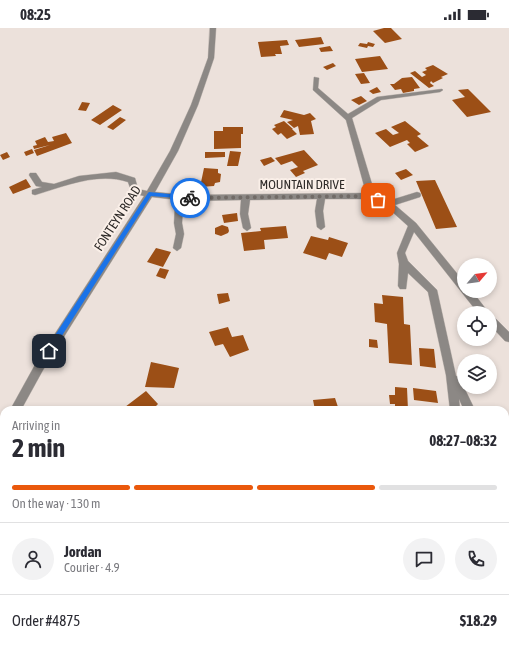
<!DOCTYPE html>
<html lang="en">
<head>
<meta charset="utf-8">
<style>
	:root { --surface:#fff; --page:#f2f2f3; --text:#2b2b33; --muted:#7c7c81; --line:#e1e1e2; --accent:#ea580c }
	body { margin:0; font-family:"Asap Condensed",sans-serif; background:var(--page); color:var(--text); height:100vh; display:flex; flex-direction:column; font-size:15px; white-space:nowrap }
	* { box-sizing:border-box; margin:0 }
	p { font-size:13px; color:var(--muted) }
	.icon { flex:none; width:22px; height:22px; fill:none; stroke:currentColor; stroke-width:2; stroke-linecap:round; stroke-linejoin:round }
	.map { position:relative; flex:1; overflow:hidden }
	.drawer { position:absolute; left:0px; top:378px; width:509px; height:248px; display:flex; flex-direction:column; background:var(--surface); border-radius:12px 12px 0 0; box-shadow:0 2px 6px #0003 }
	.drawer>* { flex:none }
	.needle { width:26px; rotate:61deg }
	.buttons { position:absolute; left:457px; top:230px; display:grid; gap:8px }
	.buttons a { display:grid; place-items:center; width:40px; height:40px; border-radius:50%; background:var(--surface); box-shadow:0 2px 6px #0003; font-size:20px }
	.pin { position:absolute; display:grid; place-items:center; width:34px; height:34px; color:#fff; margin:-17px; border-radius:8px; box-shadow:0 2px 6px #0006 }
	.courier { position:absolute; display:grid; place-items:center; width:40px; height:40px; margin:-20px; border:3px solid #1a73e8; border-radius:50%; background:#fff; color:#222; box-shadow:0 1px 5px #0007 }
	.overview em { font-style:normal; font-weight:700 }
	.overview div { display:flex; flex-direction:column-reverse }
	.overview { display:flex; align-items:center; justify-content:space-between; height:68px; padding:0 12px }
	h1 { font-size:26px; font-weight:700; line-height:30px }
	.bar { display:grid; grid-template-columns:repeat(4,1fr); gap:6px 4px; align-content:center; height:48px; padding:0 12px }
	.bar i { height:5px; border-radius:3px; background:var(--line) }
	.bar .current { background:var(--accent) }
	.bar p { grid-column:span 4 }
	.line { display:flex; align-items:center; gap:10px; padding:0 12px; border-top:1px solid var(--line) }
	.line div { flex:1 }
	.round { display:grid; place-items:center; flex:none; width:42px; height:42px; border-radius:21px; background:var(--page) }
	.status { display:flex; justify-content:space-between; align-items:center; height:28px; padding:0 20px; background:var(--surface); direction:ltr }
	.status svg { height:11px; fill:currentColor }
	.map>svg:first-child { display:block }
</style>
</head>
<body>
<div class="status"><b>08:25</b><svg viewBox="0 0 49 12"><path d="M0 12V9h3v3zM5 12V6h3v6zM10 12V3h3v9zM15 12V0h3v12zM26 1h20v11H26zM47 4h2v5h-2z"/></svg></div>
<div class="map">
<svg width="509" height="626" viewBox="0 0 509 626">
	<rect width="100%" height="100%" fill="#ece1db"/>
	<path fill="#9c4f16" d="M384,0h7l11,11 -17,4 -12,-12z
		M321,9l3,7 -25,3 -4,-7z
		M287,12l2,5 -9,1 2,8h-7l1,2 -15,1 -3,-15z
		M368,14l7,2 -2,3 -5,-1 -1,2 -9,-2 2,-3 7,1z
		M330,18l3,5 -12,1 -2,-4z
		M380,28l8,13 -26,3 -7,-13z
		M333,35l3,3 -9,4 -4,-3z
		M433,37l15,9 -7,3 2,1 -10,5 -2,-2 -1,2 4,3 -5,2 -19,-15 5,-2 7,6 4,-2 -4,-3 5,-2 -2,-2z
		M364,45l6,10 -9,1 -6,-10z
		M412,49l8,11 -6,1v2l-11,2 -2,-4 -6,1 -5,-6h4l8,-6z
		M377,59l4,5 -8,2 -4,-3z
		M468,61l23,23 -24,5 -15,-17 13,-3 -7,-7z
		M361,68l6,5 -8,4 -8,-5z
		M82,74l8,1 -4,8 -8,-1z
		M113,77l9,5 -22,15 -9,-5z
		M284,82l20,5 6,-2 6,6 -5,2 3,13 -14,1 -2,-9 -4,2 -7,-6 6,-2 -13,-3z
		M120,89l6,3 -13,10 -6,-3z
		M284,93l9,8h-1l5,5 -10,5 -6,-6 -3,2 -6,-6 4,-2 -2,-2z
		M405,93l16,13 -4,2 12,10 -14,6 -8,-8 3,-1 -3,-3 -17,7 -15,-14 11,-4 7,6 6,-2 -8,-6z
		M223,99h20v7h-2v14l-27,1v-18h9z
		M66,105l6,10 -35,13 -3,-6 16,-5 -16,4 -1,-3 4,-1 -2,-4 10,-4 3,5 6,-1 -2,-4z
		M32,121l2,4 -8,3 -2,-4z
		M304,122l14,15 -15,6 2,2 -9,4 -6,-7 8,-3 -6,-6 -11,4 -6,-7z
		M230,123l11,1 -3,14h-11z
		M7,124l3,5 -7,3 -3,-5z
		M205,124h20v5l-20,1z
		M271,129l4,4 -11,5 -4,-6z
		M204,140l14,1v4l3,1 -1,8 -5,1 -1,3 -14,1z
		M406,141l7,6 -12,5 -6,-7z
		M26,151l5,8 -18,7 -4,-7z
		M435,152l22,47 -21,2 -20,-48z
		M237,185l1,8 -14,2 -2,-8z
		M222,197l6,2 1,4 -1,2 -7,3 -6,-2v-6z
		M286,198l2,12 -24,2 1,9 -21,2 -3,-18 20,-2 -1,-3z
		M311,208l17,4 1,-3 19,6 -6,14 -13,-4 -3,7 -23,-7z
		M156,220l15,4 -8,15 -16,-5z
		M160,240l9,2 -4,9 -9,-3z
		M228,265l2,8 -11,3 -2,-10z
		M382,267l21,2 1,27 6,1 2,40 -23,-2 -2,-39 -12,-2 -1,-19 9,1z
		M228,299l4,10 11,-2 6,15 -19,7 -7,-13 -8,2 -6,-14z
		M369,311l8,1 1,8 -9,-1z
		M419,320l15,1 2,19 -16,-2z
		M151,334l28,6 -5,20 -29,-1z
		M395,359l12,1 1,22h-13v-6h-5l-1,-9h6z
		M413,360l23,3 2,12 -24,-3z
		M146,363l12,13 -6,6h-23l-4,-3z
		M335,370l4,12h-24l-2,-10z
		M0,572l4,2v48h8l-2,4 -10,-4v-12l4,-7 -4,-2z
		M302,622h32l2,4h-33z"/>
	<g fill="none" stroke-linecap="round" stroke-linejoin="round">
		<g stroke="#c6bdb7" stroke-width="1">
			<path id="minor" d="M210,0h6l-2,30 -16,47 -20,46 -23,41 32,3 179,-2 -20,-73 -33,-30 1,-13 5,1 -1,10 30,26 29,-17 65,-8 1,1 -3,2 -59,8 -29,18 23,76 13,7 29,-9 3,1 1,2 -1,2 -25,8 21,18 48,59v9h8l17,22h-11l-64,-81 -9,21 3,8 29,29 19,86 3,1 16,33h-11l-5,-11 1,11h-10l-4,-35 -18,-83 -20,-19 -2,16h-6l-2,-3 1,-22 -2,-11 11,-27 -20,-18 -18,-9h-45l-2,12 2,16 -4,3 -4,-3 -2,-16 2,-12 -67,1 -2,14 3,14 -4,3 -4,-3 -3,-14 1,-14 -55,1 -3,6 -1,16 2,11 -3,14 -4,3 -4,-3 3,-14 -2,-11 1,-16 3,-7 -26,-3 -109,173 -22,40h-11l26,-47 108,-167 -12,-3 -4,-11c-30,-10 -63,4 -93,13l-3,-1v-4l10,-3 -6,-1 -7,-11 1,-2h6l6,9 12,2 25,-8 37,-4 19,6 3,11 9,2 23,-40 21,-46 17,-47z
				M490,287l3,1 16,16v10l-4,-1 -15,-16z
				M4,398v17l-4,1v-17z
				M505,447l4,2v24l-4,-2z
				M4,471v12l-4,2v-12z
				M94,622h14l-1,4h-14z
				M273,622h16l2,4h-16z
				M415,622h14l2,4h-14z"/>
		</g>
		<use href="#minor" fill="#8c8885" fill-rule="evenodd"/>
	</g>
	<path fill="#1a73e8" d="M149,164l41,4 2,2 -2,1 -39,-3 -100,157h-5v-4l102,-156z"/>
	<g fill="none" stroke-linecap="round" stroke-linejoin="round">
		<path stroke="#716b67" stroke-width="4" stroke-dasharray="0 7.2" d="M190,170l181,-2 7,4"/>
	</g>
	<g text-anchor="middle" stroke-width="4" stroke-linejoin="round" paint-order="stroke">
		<g font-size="13" fill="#2f2b29" stroke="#faefe8">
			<text x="302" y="161">MOUNTAIN DRIVE</text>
			<text transform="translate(117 190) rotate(-57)" y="5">FONTEYN ROAD</text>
		</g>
	</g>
</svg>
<div class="buttons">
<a><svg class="needle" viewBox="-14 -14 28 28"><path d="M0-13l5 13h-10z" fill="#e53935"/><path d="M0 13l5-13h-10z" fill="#7c7c81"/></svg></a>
<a><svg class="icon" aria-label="locate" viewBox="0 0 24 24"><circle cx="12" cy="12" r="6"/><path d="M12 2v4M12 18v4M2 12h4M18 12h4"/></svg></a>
<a><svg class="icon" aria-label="layers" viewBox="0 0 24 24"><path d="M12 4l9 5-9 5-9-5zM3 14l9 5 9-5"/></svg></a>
</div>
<div class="pin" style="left:378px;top:172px;background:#ea580c"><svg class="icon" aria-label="bag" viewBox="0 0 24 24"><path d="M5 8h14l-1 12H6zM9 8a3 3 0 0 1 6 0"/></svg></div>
<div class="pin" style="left:49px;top:323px;background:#1f2937"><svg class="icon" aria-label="home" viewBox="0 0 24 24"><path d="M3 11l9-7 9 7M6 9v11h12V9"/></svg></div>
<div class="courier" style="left:190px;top:170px"><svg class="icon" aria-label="bike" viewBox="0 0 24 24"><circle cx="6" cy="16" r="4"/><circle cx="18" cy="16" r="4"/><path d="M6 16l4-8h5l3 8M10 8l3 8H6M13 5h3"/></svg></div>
<section class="drawer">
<div class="overview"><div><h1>2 min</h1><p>Arriving in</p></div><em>08:27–08:32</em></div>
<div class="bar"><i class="current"></i><i class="current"></i><i class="current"></i><i></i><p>On the way · 130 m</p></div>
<div class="line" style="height:72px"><a class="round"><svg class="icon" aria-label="person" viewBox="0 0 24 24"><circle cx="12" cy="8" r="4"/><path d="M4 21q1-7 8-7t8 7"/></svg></a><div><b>Jordan</b><p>Courier · 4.9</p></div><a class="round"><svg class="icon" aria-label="chat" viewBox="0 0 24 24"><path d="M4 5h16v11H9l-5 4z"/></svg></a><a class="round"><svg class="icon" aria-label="phone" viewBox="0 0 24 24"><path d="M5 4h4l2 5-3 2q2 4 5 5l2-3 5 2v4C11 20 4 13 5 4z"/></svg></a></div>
<div class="line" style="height:52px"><div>Order #4875</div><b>$18.29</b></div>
</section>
</div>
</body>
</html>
